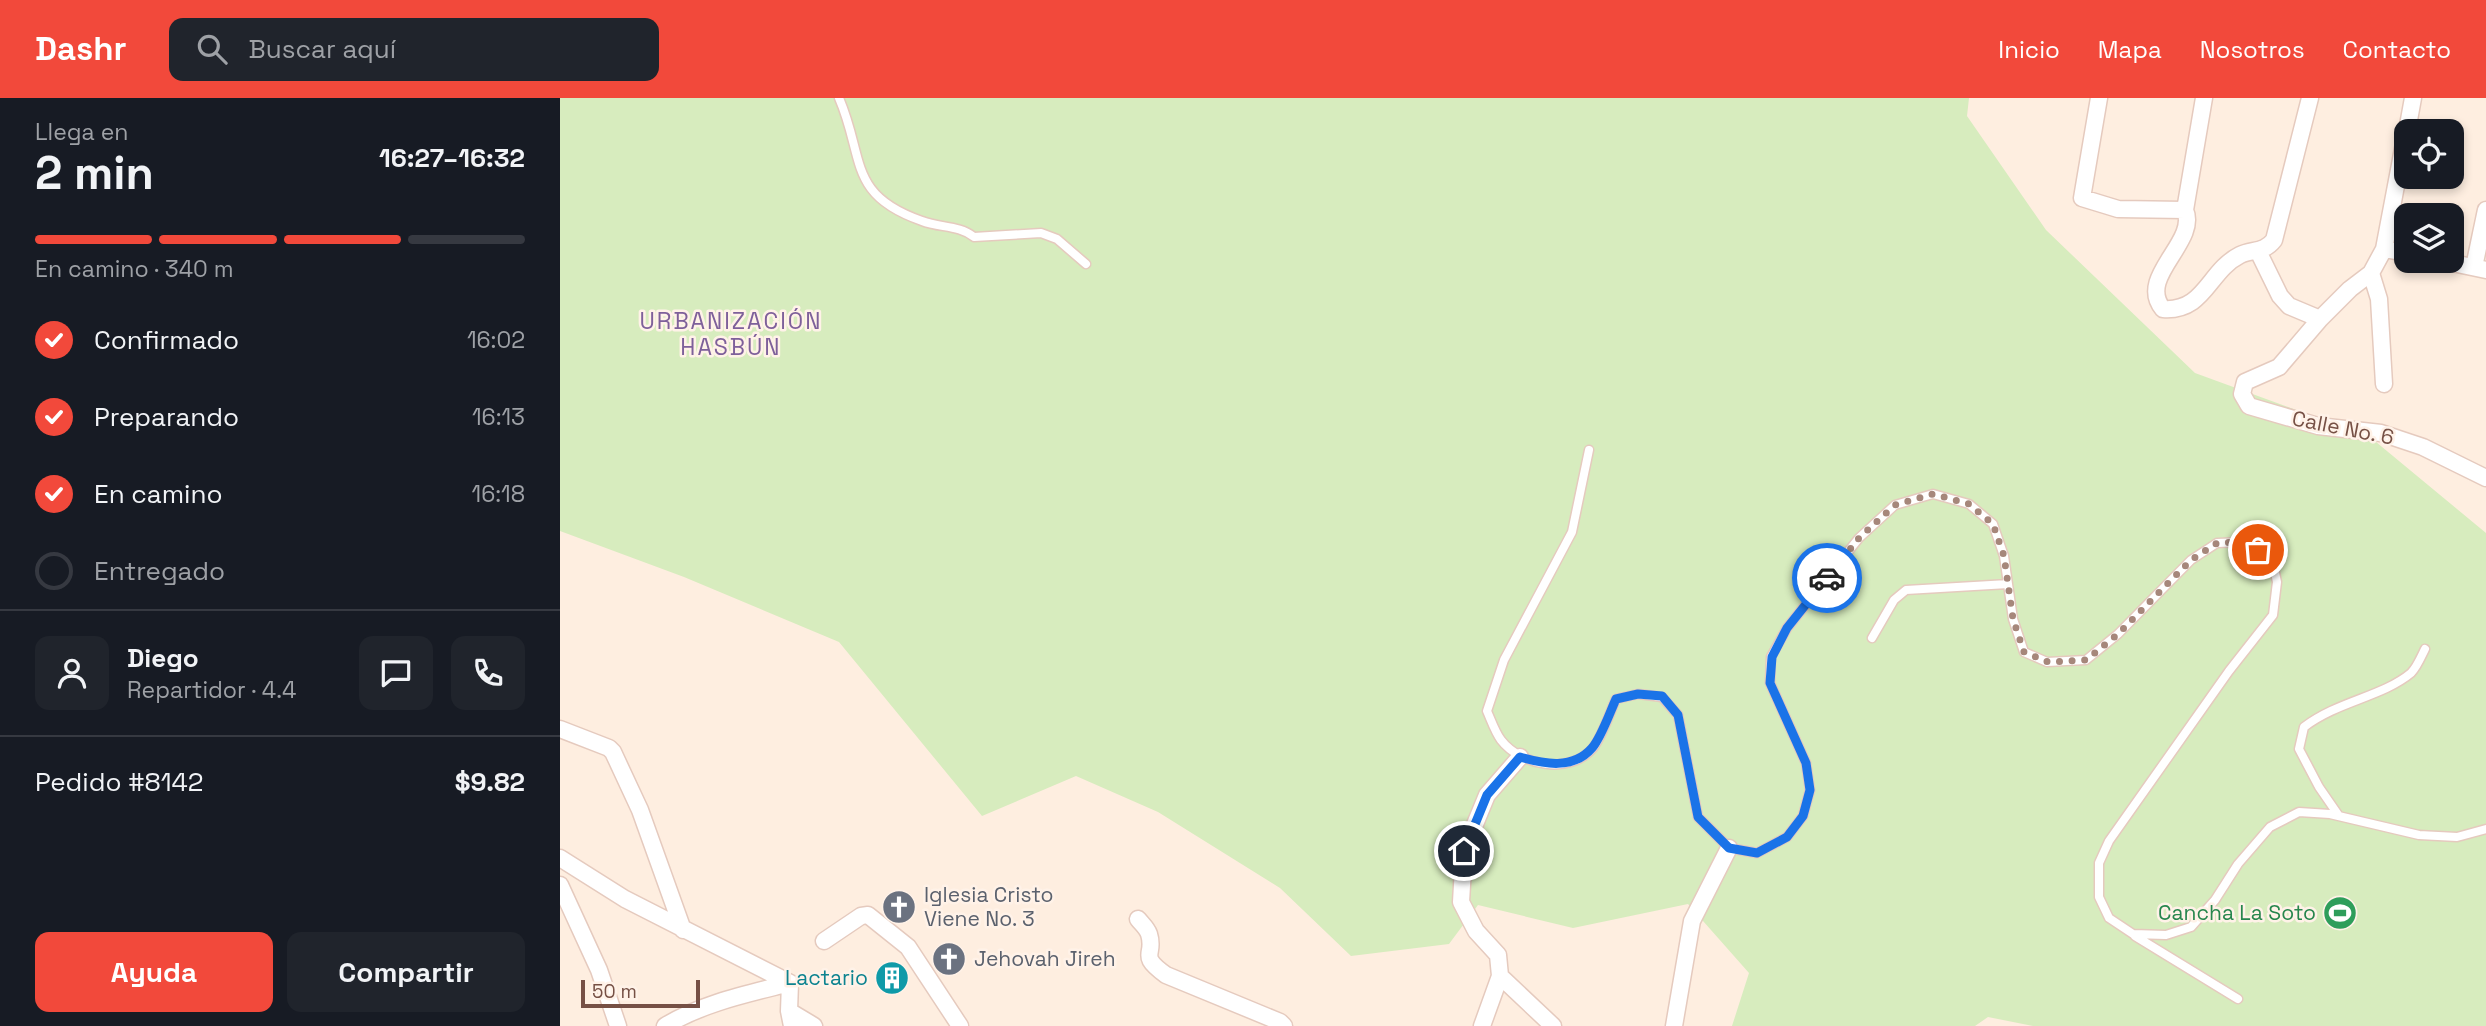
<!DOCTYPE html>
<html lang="es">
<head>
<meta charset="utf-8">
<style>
	:root { --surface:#171b24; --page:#20242c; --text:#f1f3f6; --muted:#9ea1a6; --line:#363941; --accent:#f2493b }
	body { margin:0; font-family:"Space Grotesk",sans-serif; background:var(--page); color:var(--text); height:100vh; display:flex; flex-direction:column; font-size:26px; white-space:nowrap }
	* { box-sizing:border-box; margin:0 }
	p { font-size:23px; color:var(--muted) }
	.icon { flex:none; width:38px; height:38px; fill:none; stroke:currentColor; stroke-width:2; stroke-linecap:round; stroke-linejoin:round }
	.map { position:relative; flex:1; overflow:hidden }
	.panel { display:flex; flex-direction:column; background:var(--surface); width:560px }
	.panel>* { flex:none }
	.controls { position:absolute; left:1834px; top:21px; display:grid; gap:14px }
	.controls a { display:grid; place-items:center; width:70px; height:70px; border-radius:14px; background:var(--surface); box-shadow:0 4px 10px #0003; font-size:35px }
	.scale { position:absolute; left:21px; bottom:18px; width:119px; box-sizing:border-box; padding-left:7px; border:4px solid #765045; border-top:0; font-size:19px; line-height:24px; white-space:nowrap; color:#765045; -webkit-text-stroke:5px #fff2e8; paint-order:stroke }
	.pin { position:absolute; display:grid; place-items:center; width:60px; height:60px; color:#fff; margin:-30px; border:4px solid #fff; border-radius:50%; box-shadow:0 2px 7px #0007 }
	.courier { position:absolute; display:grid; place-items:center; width:70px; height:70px; margin:-35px; border:5px solid #1a73e8; border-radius:50%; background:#fff; color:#222; box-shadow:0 2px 9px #0007 }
	.summary em { font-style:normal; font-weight:700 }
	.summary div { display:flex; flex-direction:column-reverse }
	.summary { display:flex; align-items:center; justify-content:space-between; height:119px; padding:0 35px }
	h1 { font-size:46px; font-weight:700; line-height:52px }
	.bar { display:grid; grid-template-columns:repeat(4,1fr); gap:10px 7px; align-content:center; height:84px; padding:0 35px }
	.bar i { height:9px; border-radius:5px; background:var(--line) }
	.bar .current { background:var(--accent) }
	.bar p { grid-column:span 4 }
	.line { display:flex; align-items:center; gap:18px; padding:0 35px; border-top:2px solid var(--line) }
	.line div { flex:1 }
	.round { display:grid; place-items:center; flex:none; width:74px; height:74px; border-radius:14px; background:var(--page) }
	ol { padding:0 35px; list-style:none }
	li { display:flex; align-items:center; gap:21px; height:77px }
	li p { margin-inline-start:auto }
	li .icon { padding:7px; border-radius:50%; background:var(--accent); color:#fff; stroke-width:4 }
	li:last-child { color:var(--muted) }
	li i { width:38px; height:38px; border:4px solid var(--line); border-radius:50% }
	.button { display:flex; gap:14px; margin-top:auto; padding:14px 35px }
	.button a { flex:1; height:80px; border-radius:14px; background:var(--accent); color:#fff; font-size:28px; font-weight:700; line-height:80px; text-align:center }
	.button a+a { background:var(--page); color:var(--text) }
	header { display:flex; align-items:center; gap:42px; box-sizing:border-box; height:98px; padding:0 35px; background:var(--accent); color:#fff }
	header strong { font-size:33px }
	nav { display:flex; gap:38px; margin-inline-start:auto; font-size:24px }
	.search { width:490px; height:63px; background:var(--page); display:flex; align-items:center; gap:18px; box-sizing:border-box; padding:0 24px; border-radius:14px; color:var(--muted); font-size:26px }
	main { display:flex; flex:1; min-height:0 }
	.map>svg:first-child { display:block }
</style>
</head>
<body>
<header>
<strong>Dashr</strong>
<div class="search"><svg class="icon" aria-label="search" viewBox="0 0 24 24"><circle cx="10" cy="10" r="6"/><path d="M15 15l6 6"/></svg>Buscar aquí</div>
<nav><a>Inicio</a><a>Mapa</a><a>Nosotros</a><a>Contacto</a></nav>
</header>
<main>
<section class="panel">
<div class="summary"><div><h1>2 min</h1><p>Llega en</p></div><em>16:27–16:32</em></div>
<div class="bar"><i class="current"></i><i class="current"></i><i class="current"></i><i></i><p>En camino · 340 m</p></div>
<ol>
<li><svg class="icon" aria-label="check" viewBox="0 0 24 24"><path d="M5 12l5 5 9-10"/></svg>Confirmado<p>16:02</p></li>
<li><svg class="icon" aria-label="check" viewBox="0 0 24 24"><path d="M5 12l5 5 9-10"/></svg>Preparando<p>16:13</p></li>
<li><svg class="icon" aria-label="check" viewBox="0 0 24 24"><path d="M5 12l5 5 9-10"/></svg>En camino<p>16:18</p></li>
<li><i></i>Entregado</li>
</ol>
<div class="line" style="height:126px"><a class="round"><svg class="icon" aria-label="person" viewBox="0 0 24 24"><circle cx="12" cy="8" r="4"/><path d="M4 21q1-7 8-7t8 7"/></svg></a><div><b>Diego</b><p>Repartidor · 4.4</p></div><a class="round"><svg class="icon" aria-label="chat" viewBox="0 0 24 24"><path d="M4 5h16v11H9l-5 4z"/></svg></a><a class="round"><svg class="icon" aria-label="phone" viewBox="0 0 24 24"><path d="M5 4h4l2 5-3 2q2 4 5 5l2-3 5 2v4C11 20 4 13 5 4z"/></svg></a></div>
<div class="line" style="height:91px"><div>Pedido #8142</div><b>$9.82</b></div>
<div class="button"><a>Ayuda</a><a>Compartir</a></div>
</section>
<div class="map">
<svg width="1926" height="928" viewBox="0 0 1926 928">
	<rect width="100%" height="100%" fill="#feeee0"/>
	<path fill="#d7ecbe" d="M0,0h1409l-2,18 79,114 149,143 175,64 116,96v493h-453l-45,-9 -13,9h-243l17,-53 -61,-69 -115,24 -95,-23 -29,39 -98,12 -71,-68 -122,-76 -82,-36 -94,40 -143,-174 -155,-65 -124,-46z"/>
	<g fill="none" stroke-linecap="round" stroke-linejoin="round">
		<g stroke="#e5cabe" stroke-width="11">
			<path id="service" d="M279,0c26,60 8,97 83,123 18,7 37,4 52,16l67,-4 16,6 29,25
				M1029,352l-17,82 -68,128 -17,51c4,9 8,21 14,29 20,26 69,35 92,8 9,-11 17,-36 23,-49l22,-5 24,3 16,18 20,102 31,31 28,5 30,-16 16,-21 7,-26 -4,-27 -36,-80 1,-26 16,-29 72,-90 36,-33 38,-11 36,10 24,20 11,32 9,63 11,33 23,10 39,-2 32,-26 73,-74 26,-17 27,-1 28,17 5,23 -4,33 -44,56 -120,170 -10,22v34l10,21 24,16 33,1 25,-8 24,-27 23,-36 32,-37 29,-15 31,2 89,21 38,2 29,-8
				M1312,540l22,-38 12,-10 102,-6
				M1779,718l-20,-29 -20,-38 5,-22c34,-26 78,-30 107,-54 6,-6 10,-16 14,-24
				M1575,838l103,63"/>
		</g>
		<g stroke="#e5cabe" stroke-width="19">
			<path id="minor" d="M1539,0l-17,100 36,11 67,1c14,32 -49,67 -22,99 42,3 45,-38 77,-54 12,-6 24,-2 34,-15l36,-142
				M1847,33l6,-33
				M1625,112l19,-112
				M1824,151l22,-116
				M1698,153l22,45 9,10 31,13 30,-30 21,-16 13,-24 22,4
				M1883,163l43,9
				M1914,169l12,-57
				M1811,175l8,26 5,85
				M1760,221l-41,48 -34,15 -3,12 7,12 69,20 63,7 42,14 63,31
				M0,631l49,19 4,4 27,58 43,120
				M0,760l65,41 165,84
				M0,787l39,85 19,56
				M578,821c4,5 9,9 11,15 7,22 -12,20 17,41l114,47 4,4
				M264,843l37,-25 7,-1 40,32 52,79
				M940,878l53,50
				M230,885l-1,28 3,15
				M229,913l25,15
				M105,928c38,-23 82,-32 125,-43
				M922,928l18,-50 -2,-21 -22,-24 -15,-29 3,-51 23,-56 33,-38
				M1114,928l18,-105 37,-73"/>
		</g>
		<use href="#service" stroke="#fff" stroke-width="8"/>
		<use href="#minor" stroke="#fff" stroke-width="16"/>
	</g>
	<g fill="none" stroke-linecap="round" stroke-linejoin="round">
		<path stroke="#a6877b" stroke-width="7" stroke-dasharray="0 12.6" d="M1267,480l32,-40 36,-33 38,-11 36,10 24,20 11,32 9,63 11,33 24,10 38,-2 32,-26 73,-74 26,-17 27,-1 14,8"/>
		<path stroke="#1a73e8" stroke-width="9" d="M904,753l23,-56 33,-38c24,7 53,13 72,-9 9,-10 18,-36 24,-49l22,-5 24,2 16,19 20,102 31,31 28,5 30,-16 16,-21 7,-26 -4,-27 -36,-80 2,-26 15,-29 40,-50"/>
	</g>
	<defs>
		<g id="church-disc" transform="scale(1.75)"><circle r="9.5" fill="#6b7280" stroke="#fff2e8"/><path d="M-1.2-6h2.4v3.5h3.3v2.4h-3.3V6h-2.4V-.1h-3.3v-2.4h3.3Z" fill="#fff"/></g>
		<g id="stadium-disc" transform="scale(1.75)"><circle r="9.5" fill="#2e9e5b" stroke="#fff2e8"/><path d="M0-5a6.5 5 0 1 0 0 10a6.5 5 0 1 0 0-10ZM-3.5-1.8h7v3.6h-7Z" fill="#fff"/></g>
		<g id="building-disc" transform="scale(1.75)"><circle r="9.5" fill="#0f9aa8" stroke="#fff2e8"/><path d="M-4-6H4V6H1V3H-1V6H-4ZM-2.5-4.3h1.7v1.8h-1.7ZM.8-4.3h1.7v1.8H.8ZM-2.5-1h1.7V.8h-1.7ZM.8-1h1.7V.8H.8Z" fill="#fff"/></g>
	</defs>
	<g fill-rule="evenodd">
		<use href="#church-disc" x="339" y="809"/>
		<use href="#stadium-disc" x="1780" y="815"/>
		<use href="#church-disc" x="389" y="861"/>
		<use href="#building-disc" x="332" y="880"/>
	</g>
	<g text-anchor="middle" stroke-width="5" stroke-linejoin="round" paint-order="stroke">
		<g font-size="21" fill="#765045" stroke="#fff2e8">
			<text transform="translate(1783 330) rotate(11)" y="7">Calle No. 6</text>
		</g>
		<g font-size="21" fill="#5b616d" stroke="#fff2e8" text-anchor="start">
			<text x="364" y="804">Iglesia Cristo<tspan x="364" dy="24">Viene No. 3</tspan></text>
			<text x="414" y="868">Jehovah Jireh</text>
		</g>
		<g font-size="21" fill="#27864d" stroke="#fff2e8" text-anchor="end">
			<text x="1756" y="822">Cancha La Soto</text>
		</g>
		<g font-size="21" fill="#0d838f" stroke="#fff2e8" text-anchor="end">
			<text x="308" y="887">Lactario</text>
		</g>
		<g font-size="23" letter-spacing="2" fill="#7e609a" stroke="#fff2e8">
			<text x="171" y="231">URBANIZACIÓN<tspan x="171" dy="26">HASBÚN</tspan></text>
		</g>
	</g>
</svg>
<div class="controls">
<a><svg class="icon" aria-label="locate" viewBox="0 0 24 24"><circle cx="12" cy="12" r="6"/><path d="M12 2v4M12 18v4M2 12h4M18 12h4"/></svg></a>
<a><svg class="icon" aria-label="layers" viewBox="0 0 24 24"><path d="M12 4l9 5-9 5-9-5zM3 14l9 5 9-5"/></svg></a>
</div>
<div class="scale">50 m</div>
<div class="pin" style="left:1698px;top:452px;background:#ea580c"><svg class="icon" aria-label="bag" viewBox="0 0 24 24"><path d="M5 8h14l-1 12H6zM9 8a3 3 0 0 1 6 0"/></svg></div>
<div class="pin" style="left:904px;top:753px;background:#1f2937"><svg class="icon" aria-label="home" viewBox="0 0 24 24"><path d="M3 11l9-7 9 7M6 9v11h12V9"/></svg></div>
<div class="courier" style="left:1267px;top:480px"><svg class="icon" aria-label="car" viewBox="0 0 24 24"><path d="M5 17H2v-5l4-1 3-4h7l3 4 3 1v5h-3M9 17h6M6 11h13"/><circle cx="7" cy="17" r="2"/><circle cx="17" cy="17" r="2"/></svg></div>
</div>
</main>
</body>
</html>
